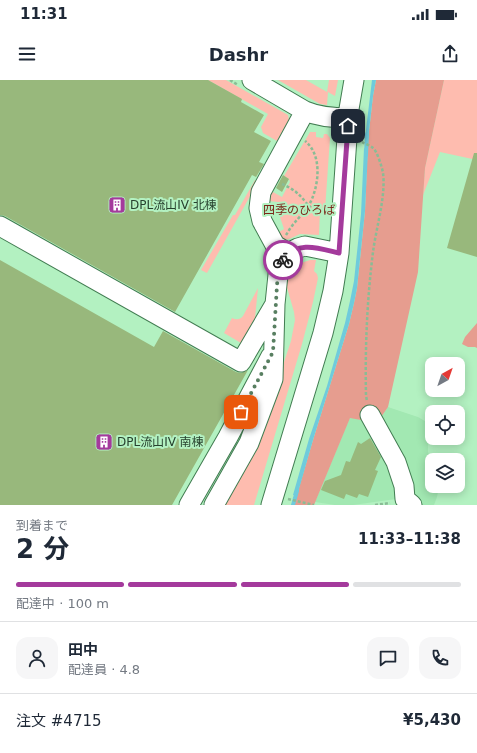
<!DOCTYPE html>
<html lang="ja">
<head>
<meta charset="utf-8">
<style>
	:root { --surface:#fff; --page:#f6f6f7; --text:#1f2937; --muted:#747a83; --line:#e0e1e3; --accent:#a43a9c }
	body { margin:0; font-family:"DejaVu Sans","Noto Sans JP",sans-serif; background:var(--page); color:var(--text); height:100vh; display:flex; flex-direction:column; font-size:15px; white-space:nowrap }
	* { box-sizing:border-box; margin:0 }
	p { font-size:13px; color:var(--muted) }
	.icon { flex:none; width:22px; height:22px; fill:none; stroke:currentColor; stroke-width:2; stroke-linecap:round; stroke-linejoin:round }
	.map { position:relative; height:425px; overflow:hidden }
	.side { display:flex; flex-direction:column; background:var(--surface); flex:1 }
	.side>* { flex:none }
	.needle { width:26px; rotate:40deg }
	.fabs { position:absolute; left:425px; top:277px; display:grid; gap:8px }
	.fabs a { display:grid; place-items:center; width:40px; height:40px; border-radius:8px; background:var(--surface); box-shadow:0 2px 10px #0003; font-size:20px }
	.pin { position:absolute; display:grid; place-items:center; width:34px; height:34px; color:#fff; margin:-17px; border-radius:8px; box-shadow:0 2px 6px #0006 }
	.courier { position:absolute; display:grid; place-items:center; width:40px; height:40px; margin:-20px; border:3px solid #a43a9c; border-radius:50%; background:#fff; color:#222; box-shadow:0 1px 5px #0007 }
	.head em { font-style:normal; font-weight:700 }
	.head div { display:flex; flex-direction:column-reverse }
	.head { display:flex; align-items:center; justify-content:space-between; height:68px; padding:0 16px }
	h1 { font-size:26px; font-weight:700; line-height:30px }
	.bar { display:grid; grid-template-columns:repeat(4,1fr); gap:6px 4px; align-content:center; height:48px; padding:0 16px }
	.bar i { height:5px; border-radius:3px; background:var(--line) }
	.bar .on { background:var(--accent) }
	.bar p { grid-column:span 4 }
	.line { display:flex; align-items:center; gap:10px; padding:0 16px; border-top:1px solid var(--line) }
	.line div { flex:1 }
	.round { display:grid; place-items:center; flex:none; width:42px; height:42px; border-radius:12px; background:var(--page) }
	.status { display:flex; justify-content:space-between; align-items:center; height:28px; padding:0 20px; background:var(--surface); direction:ltr }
	.status svg { height:11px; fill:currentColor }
	header { display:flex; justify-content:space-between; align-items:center; height:52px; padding:0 16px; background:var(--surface); font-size:18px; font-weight:700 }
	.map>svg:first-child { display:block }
</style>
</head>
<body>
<div class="status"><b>11:31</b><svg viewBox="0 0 49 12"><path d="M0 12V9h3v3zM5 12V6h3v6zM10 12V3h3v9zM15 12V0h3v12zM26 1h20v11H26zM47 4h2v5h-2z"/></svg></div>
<header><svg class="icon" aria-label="menu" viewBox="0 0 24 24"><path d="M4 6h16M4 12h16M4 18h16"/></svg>Dashr<svg class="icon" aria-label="share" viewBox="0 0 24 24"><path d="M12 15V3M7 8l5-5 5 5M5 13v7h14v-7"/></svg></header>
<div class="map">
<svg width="477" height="425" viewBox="0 0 477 425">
	<rect width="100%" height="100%" fill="#b3f1c1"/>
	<path fill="#a2e8b2" d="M388,327l30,10 10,6v29l4,16v18h4l2,6 -1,5 -3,8h-12l-7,-3 -38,-79z
		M350,337l19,5 27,51v26l-43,6h-18l-20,-3z"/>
	<path fill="#febcaf" d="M208,0h18l62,35 1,5 -12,21 -14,-8 -2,-6 7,-13z
		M278,0h28l21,12 2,-12h9l-3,16 -7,-4 -1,13 -7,-1z
		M444,0h33v80l-37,-8 -17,43 2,-27z
		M310,52h6v5l7,1 1,-4h3l3,4 -5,72 -5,-1 -1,26 -19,-1 -11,5 -4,1 -9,-6 8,-5 -5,-15 -1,-12 -10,-1 3,-8 2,-1 9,5 8,-15 -1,-3 -5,-3z
		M255,100l3,2 -51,91 -6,-3 32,-55h2z
		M310,180h6l-2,11 3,3 1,4 -5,24 -11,42 -48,161h-31l34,-62 34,-102 4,-21 -1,-8 -8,-28 3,-9 8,-10 4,-2z
		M258,208l-3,30 -14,25 -17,-10 8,-15c4,2 8,2 11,-2z"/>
	<path fill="#e69d8f" d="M376,0h68l-19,88 -7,104 -30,135 -11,16 -27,-5 -36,87h-20l19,-65 36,-116 5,-21 3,-15 8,-77 3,-71 5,-44z
		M477,243v25l-2,-1h-7l-6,-3 3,-7z"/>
	<path fill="#6fcbdc" d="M372,0h4l-3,16 -5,44 -3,-2z
		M364,68l4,3 -3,60 -8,77 -3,15 -5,21 -36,116 -16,56 -4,-1 16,-56 18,-53 18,-63 5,-22 4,-20 7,-67z"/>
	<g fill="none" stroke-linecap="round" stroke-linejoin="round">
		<path stroke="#6fcbdc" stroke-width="4" d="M366,75l1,-21
			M293,425l4,-14"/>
	</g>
	<path fill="#98b87c" d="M0,0h208l34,19 -1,3 23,13 -10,17 17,9 -12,21 5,2 -8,13 -4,-2 -77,137 -170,-96 -5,-1z
		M474,73h3v104l-30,-9z
		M283,95l6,4 -7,13 -6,-4z
		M0,180l154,87 9,-16 73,41 5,1 7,-3 -76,135h-172z
		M370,358l11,19 -6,13 3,1 -10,26 -9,-3 -2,4 -11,-4 -2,5 -23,-9 4,-9 16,-6 5,-14 4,1 8,-20 3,2z"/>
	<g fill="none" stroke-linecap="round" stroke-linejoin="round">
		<g stroke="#417c51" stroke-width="21">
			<path id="minor" d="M252,0l53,31c14,6 29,7 44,7
				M0,146l241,136 34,-58
				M288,173l-13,-8 -13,-24 -3,-13 2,-16 44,-81
				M370,335l26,47 8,24 1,13 7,6
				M189,425l39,-68 43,-81
				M214,425l35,-62 24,-64 2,-75 4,-39 9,-12 10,-5 7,-2 34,7
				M271,425l52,-172 10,-42 6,-38 10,-144 5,-29"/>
		</g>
		<path stroke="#89bc95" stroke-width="2.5" stroke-dasharray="3 2" stroke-linecap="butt" d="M230,0l8,5
			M362,62c3,2 8,3 11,6 4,3 9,19 10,25 3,24 -7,55 -10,79 -6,48 -8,96 -7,144l1,5
			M282,104c5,2 10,5 14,8 14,12 10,18 31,20
			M286,155c3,-5 7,-11 11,-15 4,-5 9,-9 12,-15 10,-18 14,-50 -4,-64
			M288,419l26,6
			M375,425l15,-2"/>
		<use href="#minor" stroke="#fff" stroke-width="19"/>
	</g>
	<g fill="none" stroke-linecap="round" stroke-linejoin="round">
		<path stroke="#587f61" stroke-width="4" stroke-dasharray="0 7.2" d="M241,332l32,-60 4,-67 2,-20 4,-5"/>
		<path stroke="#a43a9c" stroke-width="5" d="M283,180c15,-20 35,-12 56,-7l9,-127"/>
	</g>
	<defs>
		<g id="building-square" transform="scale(0.9)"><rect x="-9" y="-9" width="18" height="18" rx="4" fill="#a43a9c" stroke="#b3f1c1"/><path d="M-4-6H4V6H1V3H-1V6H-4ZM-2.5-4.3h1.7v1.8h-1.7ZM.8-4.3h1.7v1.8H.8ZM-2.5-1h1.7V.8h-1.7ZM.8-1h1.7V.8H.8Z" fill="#fff"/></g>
	</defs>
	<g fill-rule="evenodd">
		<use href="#building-square" x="117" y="125"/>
		<use href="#building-square" x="104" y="362"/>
	</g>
	<g text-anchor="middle" stroke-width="4" stroke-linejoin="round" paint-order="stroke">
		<g font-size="12" fill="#27412e" stroke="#b3f1c1" text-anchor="start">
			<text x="130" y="129">DPL流山IV 北棟</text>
			<text x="117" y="366">DPL流山IV 南棟</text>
		</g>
		<g font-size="12" fill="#7b2619" stroke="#b3f1c1">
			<text x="299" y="134">四季のひろば</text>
		</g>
	</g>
</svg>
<div class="fabs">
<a><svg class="needle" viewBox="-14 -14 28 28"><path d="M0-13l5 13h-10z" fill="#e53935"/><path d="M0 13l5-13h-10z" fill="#747a83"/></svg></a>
<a><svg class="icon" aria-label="locate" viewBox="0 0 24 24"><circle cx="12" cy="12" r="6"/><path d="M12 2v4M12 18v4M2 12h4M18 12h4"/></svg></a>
<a><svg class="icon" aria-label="layers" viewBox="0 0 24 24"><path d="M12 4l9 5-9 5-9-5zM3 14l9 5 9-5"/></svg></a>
</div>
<div class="pin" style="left:241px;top:332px;background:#ea580c"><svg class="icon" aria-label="bag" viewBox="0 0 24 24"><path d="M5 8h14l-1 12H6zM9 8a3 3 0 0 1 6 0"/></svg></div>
<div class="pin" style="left:348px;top:46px;background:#1f2937"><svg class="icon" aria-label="home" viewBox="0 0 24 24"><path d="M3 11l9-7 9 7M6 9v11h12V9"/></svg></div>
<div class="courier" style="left:283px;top:180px"><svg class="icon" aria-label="bike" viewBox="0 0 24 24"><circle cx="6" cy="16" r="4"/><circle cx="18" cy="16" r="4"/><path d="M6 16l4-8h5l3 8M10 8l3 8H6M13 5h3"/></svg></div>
</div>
<section class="side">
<div class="head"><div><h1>2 分</h1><p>到着まで</p></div><em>11:33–11:38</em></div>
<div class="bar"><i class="on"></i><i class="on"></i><i class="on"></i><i></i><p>配達中 · 100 m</p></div>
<div class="line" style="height:72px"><a class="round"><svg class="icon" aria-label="person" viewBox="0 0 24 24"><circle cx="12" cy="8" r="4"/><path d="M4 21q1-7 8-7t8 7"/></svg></a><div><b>田中</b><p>配達員 · 4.8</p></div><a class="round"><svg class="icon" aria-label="chat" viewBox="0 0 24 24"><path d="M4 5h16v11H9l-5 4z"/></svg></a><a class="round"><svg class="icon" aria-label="phone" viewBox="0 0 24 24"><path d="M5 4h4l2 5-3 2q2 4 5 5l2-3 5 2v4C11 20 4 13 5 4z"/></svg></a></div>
<div class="line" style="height:52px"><div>注文 #4715</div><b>¥5,430</b></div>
</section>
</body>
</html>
